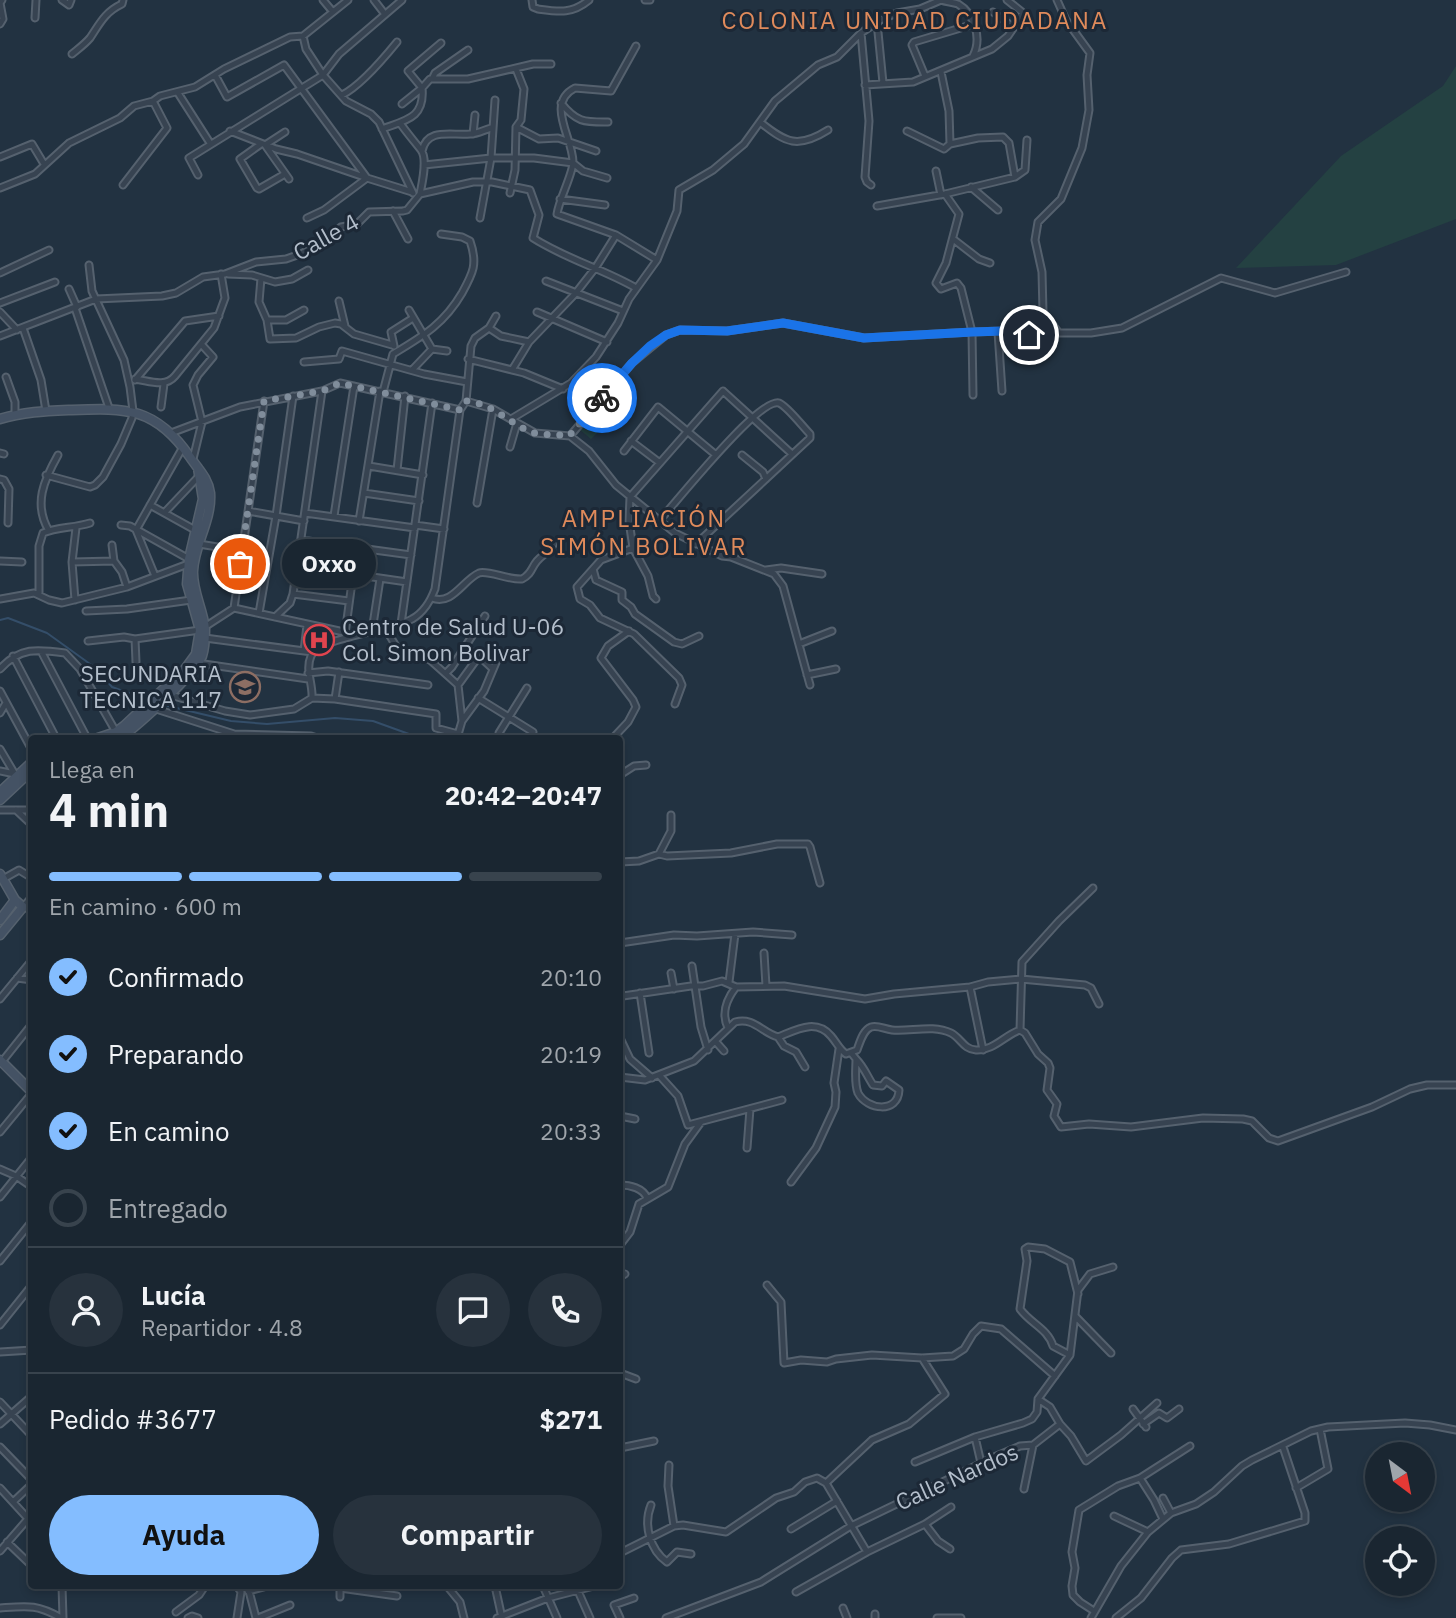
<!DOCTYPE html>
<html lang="es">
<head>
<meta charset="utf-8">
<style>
	:root { --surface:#1a2631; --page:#27323d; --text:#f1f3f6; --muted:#9fa5ab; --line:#38434d; --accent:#84bdff }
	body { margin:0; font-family:"IBM Plex Sans",sans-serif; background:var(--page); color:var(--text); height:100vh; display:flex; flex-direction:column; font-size:26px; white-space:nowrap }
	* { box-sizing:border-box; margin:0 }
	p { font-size:23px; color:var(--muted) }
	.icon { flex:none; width:38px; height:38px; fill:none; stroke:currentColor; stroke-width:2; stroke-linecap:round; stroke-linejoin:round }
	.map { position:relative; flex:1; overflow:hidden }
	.panel { position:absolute; left:28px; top:735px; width:595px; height:854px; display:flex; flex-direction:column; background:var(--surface); border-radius:7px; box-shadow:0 4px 10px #0003,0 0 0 2px var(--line) }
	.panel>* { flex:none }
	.needle { width:46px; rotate:148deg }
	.tools { position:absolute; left:1365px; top:1442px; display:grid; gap:14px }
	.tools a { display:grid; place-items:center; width:70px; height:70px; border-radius:50%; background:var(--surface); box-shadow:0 4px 10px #0003,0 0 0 2px var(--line); font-size:35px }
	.pin { position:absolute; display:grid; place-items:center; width:60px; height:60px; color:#fff; margin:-30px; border:4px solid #fff; border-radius:50%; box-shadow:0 2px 7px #0007 }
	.courier { position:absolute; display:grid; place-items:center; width:70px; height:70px; margin:-35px; border:5px solid #1a73e8; border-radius:50%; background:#fff; color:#222; box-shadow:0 2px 9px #0007 }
	.bubble { position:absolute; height:49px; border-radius:24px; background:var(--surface); box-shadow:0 4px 10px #0003,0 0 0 2px var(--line); font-size:23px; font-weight:800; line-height:49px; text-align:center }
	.head em { font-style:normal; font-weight:800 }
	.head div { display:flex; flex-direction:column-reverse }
	.head { display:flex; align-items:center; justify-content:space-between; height:119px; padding:0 21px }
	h1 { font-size:46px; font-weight:800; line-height:52px }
	.bar { display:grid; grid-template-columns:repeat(4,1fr); gap:10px 7px; align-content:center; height:84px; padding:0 21px }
	.bar i { height:9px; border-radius:5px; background:var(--line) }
	.bar .on { background:var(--accent) }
	.bar p { grid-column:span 4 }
	.line { display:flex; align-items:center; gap:18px; padding:0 21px; border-top:2px solid var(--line) }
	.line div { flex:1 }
	.round { display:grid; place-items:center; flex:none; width:74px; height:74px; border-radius:37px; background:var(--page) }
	ol { padding:0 21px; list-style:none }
	li { display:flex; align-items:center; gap:21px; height:77px }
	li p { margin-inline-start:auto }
	li .icon { padding:7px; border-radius:50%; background:var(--accent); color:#111; stroke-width:4 }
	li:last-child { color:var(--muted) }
	li i { width:38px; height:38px; border:4px solid var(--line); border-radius:50% }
	.cta { display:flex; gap:14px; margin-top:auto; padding:14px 21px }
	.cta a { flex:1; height:80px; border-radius:42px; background:var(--accent); color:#111; font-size:28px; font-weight:800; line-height:80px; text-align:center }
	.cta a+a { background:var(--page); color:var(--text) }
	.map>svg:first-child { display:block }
</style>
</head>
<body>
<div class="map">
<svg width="1456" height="1618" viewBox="0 0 1456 1618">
	<rect width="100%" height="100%" fill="#223241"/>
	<path fill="#302f41" d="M308,627l28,4v5l-24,15h-7z"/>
	<path fill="#244142" d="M1456,66v153l-120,46 -100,3 105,-112 102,-70z
		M597,410l11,12 -17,17 -12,-10z"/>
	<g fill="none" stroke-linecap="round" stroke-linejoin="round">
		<path stroke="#344e69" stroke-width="2" d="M0,620l8,-2 39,15 50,36 15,18 36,13
			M164,705l67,16 36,3 68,-6 38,3 47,17"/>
		<g stroke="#55616e" stroke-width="9">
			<path id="street" d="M62,0l7,5 2,-5
				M323,0l10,12
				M374,0l10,13
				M532,0l1,7 5,2c22,3 34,5 51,-9
				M645,0h5
				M941,0c5,2 11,2 17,4 17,10 24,35 15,52
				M1057,0l9,20 24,33 -3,22 2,35 -7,38 -21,51 -23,23 -3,18 7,32 1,40 16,21h32l31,-5 99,-50 54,15 71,-21
				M993,12l20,15
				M35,18l1,-18
				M877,22l6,61
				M0,24l3,-5 -3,-16 2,-3
				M861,33l8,88 -4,56 2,5 4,3
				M303,36l3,13 17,26 23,26 25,13 8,8 34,71
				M636,46l-25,45 -36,-3c-30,15 -2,50 -2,74 0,12 -14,37 -16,52l59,21 41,25
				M72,54c6,-5 13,-10 18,-16 10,-15 15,-26 32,-34l1,-4
				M941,72l8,39 1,33 28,-6 25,-1 6,6 6,34
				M215,75l12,22 57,-32 83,113 45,14
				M925,76l-13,-31 2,-3 60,-18
				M432,79l3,-6 33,-23
				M865,85l48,-3 79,-33 16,-13 13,-19 1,-5 -15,-12
				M178,93l32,50
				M342,95c18,-9 42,-37 55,-53
				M561,103c16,20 24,19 47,19
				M402,104l20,-16 -14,-17 33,-28
				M760,122c26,21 38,27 68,8
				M400,123c7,10 14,18 21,27 7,9 1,33 -1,44
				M516,127l23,12 19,-1 38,13
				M382,129c24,-9 43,-11 40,-41l8,-9h38l65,-15h18
				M230,131l46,18 21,5 70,24
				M907,131l37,18 6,-5
				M285,132l-20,13 24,34
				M473,134l2,-19
				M261,144l-21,15 17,29 2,1 26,-15
				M422,151c5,-24 30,-15 48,-17 7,0 14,-4 21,-6
				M0,157l32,-13 12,20
				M424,165l67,-7h43l39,5 10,8 24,7
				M936,171l5,24
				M198,175l-9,-17 134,-83 16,-21 63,-54
				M123,185l44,-57 -14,-27
				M971,187l27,23
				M0,188l35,-14 34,-31 51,-25 14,-12 19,-5 7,-5 35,-9 29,-18 66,-32 13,-1 45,-36
				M510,193l5,-23 1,-43 5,-7 3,-31 -8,-20
				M945,194l14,20 -13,49 -10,20 5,6 16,-6 4,5 11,44 1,63
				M560,199l45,6
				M877,206l68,-12 70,-17 10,-7 2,-30
				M393,211l15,28
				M307,218l17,-8 43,-32
				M480,218l11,-60 4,-58
				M953,239l26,20 11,4
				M0,273l49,-23
				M228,274l24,1 23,7 17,-3 16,-9
				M261,278l-2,24 8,18 3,19 26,-1 23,-11 16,-4 6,1 13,10 38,11
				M546,281l77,30
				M69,289l8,18
				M339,301l6,25
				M0,303l55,-21
				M75,308l34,100
				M409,310l23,39 15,2
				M0,312l17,18
				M537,312l70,30
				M267,320h19l18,-10
				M23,328l18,52 5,31
				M489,328l12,8 28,6 -17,28
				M998,332l4,59
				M0,336l96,-37 66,-3 14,-3 27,-16 22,-3 31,-12 30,-3 17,-6 22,-12 16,-14 16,-3 12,-12 34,-1 4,-1 13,-16 53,-12h19l38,8 9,25 -6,23c33,21 70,31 103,50
				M529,342l46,-48 21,-27 20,-32
				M394,346l-3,-14 22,-14
				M468,359l56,14 39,16
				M304,362l35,-3 3,-8 82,23 43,8
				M413,369l19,-20
				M6,377l9,25v13
				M135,379c15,2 30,9 40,-3l39,-48 11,-30 -4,-24
				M135,380l50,-59 34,-5
				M383,392l10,-38c30,-18 51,-30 69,-61 11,-20 16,-29 8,-52l-8,-4 -21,-3
				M466,401l5,-55 4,-8 14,-10 7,-12
				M161,407l3,-23
				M511,419l60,-36 25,-26 22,-34 11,-24 28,-39 20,-49 2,-21 34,-20 31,-26 31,-43 43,-36 19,-8 24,-24 21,-14 15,-6 23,-4 21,-9
				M171,433l69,-26 82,-16 18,-8 120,27
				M570,436l62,-73 34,-28 14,-5 47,1 56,-8 81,15 108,-6 31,-1 26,4 6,-4 8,-19
				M631,441l29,22
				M510,447l7,-24
				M624,451l34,-44 58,48
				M0,453l4,1
				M742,455l21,17 3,7
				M193,459l9,-37 -9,-37 5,-10 15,-18 -12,-13
				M369,466l54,9
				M397,470l8,-74
				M46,475l44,12 5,-2 8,-8 18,-33 11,-26 1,-7 -3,-24 -6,-27 -32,-69 -3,-26
				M0,479l4,1 5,9 -1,34
				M364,493l55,8
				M477,503l16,-94
				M150,505l45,25
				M248,511l56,10
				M165,512l36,-38
				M305,513l110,15
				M334,516l20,-130
				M359,521l21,-130
				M659,521c16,-17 100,-124 120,-118 8,3 24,24 31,31v4l-114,106
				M121,525l9,1 59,33
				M415,525l29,4
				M49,531c-16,-27 -5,-51 9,-76
				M301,540l110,15
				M199,544l43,7
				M112,545l2,16
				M633,548l-32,12 -24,27 3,12 10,6 10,13 34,16 45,44 3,7 -7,19
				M0,561l22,1
				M114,561l8,11 5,15
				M72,562l42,-1
				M297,566l110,16
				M593,569l3,11 26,12v8l9,7 4,7 39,28 8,2 17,-8
				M766,570l15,-2 41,6
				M155,576l-19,-46 47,-83
				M39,593v-47l4,-13c14,-6 31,-5 47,-10
				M293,594l56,7
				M432,598c20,8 31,-18 47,-25 9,-3 29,7 43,6 10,-5 9,-11 15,-18 6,-7 13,-9 17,-18
				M0,599l34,-6 15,7 13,3 65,-16 61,-23
				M656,599l-3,-3 -5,-20 -15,-28 -4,-27 1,-24 93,-106 69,63
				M75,600l-3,-38 4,-34
				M234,608l30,-207
				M86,611l41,-2 64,-9
				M259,613l17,-97 17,-120
				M275,617l15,-14 3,-9 29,-203
				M401,624l31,-221
				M385,628l14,23 31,9 28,25 4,36
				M372,631l8,-52
				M345,634l8,-59
				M205,638l107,14
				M135,639l1,23
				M88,641l36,-4 11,2 65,-9 34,-22 110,24
				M799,644l33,-13
				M41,651l46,87
				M304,651l3,-26
				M13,656l43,82
				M479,656l14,13
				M197,663l111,16
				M0,669c20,-22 37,-20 65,-16l15,16 36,63
				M308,673l20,-2 100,14
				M446,673l6,-6 33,-51
				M807,675l29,-6
				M458,685l21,-29 -14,-8
				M0,691l32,59
				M167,694l58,17 25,4 44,-6 18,-11c1,-14 -7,-28 -1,-42 8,-19 81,-25 101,-37 11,-6 19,-19 23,-30l25,-179 6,-9 27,8 42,24 35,3 19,15 27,34 59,48 47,23 9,1 43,17 9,12 27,99
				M312,698l23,1 101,15v14l22,6
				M478,698l55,34
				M335,699l4,-27
				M153,708l81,26 77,2 6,2
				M0,713l6,-10
				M499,733l28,-45
				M457,738l5,-17 22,-30 16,-38
				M613,738l15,-16 8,-15 -3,-7 -32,-42 7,-12 21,-15
				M0,749l16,27
				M0,771l15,3
				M620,775l14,-9 12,-1
				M0,810h32
				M16,810l16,15
				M659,854l12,-23v-16
				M620,862l19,-1 20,-7 8,2 64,-3 46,-9h31l2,3 10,36
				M3,879l16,-9 13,8
				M32,897l-9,10 9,3
				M620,943l54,-8 23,1 56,-4 39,3
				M764,953l2,33
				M692,966l9,61 7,23
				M671,973l3,16
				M17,978l15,2
				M729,982l6,-48
				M970,987l13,63
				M640,993l9,60
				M623,996l68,-10h12l19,-5 14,6 48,-1 81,13 29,-5 76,-7 18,-5 33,-3 64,6 6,3 8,16
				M0,999l32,-39
				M728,1028c-7,-15 -2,-28 8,-41
				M1020,1030l5,3 13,21 10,9 2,5 -3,22 10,14 -3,12 7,11 28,-3 42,3 72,-9 40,1 9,2 17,17 9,3 94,-34 38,-18 17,-4h29
				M1020,1030l2,-68 37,-41 34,-33
				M778,1037l6,9 12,6 9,15
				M620,1038l10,21 22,19
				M716,1042l8,9
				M852,1054l4,5c0,10 -2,24 2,34 9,17 40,21 41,-3l-13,-9 -4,5 -9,-1c-6,-9 -9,-18 -17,-26
				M1,1063l31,-39
				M659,1075l19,21 10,29 94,-25
				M620,1077l25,3 49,-19 41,-39c19,-5 26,10 43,15 18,-7 38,-19 53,-1 6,7 8,13 15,18l11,-4c3,-8 6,-20 14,-23 7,-2 13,2 21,3 18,2 41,-6 59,3 10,5 12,16 25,17 17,1 29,-15 44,-20
				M620,1116l15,3
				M0,1132l32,-39
				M747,1148l3,-39
				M0,1169l16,7 16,11
				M791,1182l25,-34 19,-41 1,-15 -2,-9 5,-34
				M620,1185c10,0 23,3 27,13
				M0,1197l32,-40
				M620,1245l10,-13 9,-28 29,-17 17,-43 16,-22
				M0,1261l32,-40
				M620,1277l5,-3
				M767,1285l14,17 3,61 17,-3 26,2 9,-3 36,-4 50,3 31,-2 11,-7 9,-15 8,-8 20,3 54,47
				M1075,1316l36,37
				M0,1325l32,-40
				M0,1352l32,-2
				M1070,1355l-17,-9c-5,-17 -22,-22 -33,-37l7,-48 -2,-12 3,-2 17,2 25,13 8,32
				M620,1373l16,6
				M1038,1399l12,8 10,17 11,12 15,25 35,-26 36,-32
				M0,1402l32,34
				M1133,1409l13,18
				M0,1424l32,-28
				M1143,1424l16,-11 8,5 12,-9
				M975,1437l6,26
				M0,1447l32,33
				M620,1448l34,-7
				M915,1462l60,-25 48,-14 9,-4 5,-7 1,-13 32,-44 8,-65 12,-16 23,-7
				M669,1465l-1,21 6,40
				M1140,1478l14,22 9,19
				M826,1483l46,-43 37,-16 36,-30 -23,-36
				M0,1488l32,35
				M1296,1488l32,-19 -8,-40
				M1024,1489l9,-44
				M1163,1498l8,15
				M13,1502l19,-18
				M651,1505c-8,20 -1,45 16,57l10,-10 14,2
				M1114,1516l34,16
				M925,1524l13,17 12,8
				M791,1529l46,-28
				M7,1542l25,24
				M0,1551l27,-31
				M620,1553l54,-27 9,-1 43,7 50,-34 18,-6 11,-10 12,-4 9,5 41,69
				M62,1586l1,32
				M447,1586l13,16 4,16
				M495,1586l7,32
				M543,1586l14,32
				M340,1588l57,8
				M248,1591l16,-4
				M249,1591l7,27
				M578,1591l12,27
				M796,1592l71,-40 58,-28 26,-17
				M340,1597v-11
				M0,1608c27,-2 37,-4 61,10
				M843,1608l4,10
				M1094,1611l-14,-9 -7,-7 -1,-9 3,-18 -3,-16 7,-42 39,-24 22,-8 50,-32
				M176,1612l23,-17 4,-6 -2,-3
				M875,1614v4
				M188,1618l4,-2 6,2
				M237,1618l4,-26 -4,-6
				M258,1618l32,-13
				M497,1618l51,-20 46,-12
				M620,1618l-6,-13 20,-7
				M666,1618l95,-36 90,-56 141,-68 28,-12 13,-1 27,-21
				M937,1618h24
				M1091,1618l30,-52 27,-34 23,-19 25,-9 18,-12 28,-26 10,-6 59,-29 17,-4 77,-4 25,2 26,5
				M1116,1618l25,-20 31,-40 9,-8 48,-6 76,-23v-8l-22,-66"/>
		</g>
		<g stroke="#55616e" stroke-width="11">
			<path id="secondary" d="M0,419c22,-7 46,-8 69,-9 56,-2 86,-4 121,47 8,12 18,21 20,36 2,27 -16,52 -17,78 -1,20 10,38 12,58 0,9 0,18 -3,27 -8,19 -64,69 -82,82
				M98,738l18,-6 8,-6 61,-57 11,-15 4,-24 -13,-46 2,-25 14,-60 -5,-31
				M0,792l32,-30
				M0,800l32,-30
				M0,874l15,26 8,7 -23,28
				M0,920l15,-20
				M0,1060l32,32"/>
		</g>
		<use href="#street" stroke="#374351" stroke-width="5"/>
		<use href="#secondary" stroke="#445264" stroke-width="8"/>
	</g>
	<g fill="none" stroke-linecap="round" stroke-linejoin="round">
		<path stroke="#808d9b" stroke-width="7" stroke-dasharray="0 12.6" d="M240,564l24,-163 58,-10 18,-8 120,27 6,-9c26,2 43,22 65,31 11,4 27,2 38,4l33,-38"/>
		<path stroke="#1a73e8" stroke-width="9" d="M602,398l30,-35 18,-17 16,-11 14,-5 47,1 56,-8 81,15 108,-6 31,-1 26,4"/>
	</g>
	<defs>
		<g id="hospital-ring" transform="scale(1.575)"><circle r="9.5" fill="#1c2836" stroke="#e0444e" stroke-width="1.5"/><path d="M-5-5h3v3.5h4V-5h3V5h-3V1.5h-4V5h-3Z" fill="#e0444e"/></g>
		<g id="school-ring" transform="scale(1.575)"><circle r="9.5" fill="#1c2836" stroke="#8d6e63" stroke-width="1.5"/><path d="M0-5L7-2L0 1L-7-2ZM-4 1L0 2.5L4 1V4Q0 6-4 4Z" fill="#8d6e63"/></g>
	</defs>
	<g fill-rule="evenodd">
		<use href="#hospital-ring" x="319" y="640"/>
		<use href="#school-ring" x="245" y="687"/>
	</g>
	<g text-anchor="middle" stroke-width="6" stroke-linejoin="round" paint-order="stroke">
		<g font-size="23" fill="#b3becb" stroke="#1c2836">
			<text transform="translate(326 237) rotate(-29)" y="8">Calle 4</text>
			<text transform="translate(957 1477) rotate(-24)" y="8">Calle Nardos</text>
		</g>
		<g font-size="23" fill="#b3becb" stroke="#1c2836" text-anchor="start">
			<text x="342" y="635">Centro de Salud U-06<tspan x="342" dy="26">Col. Simon Bolivar</tspan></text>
			<text x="222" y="682" text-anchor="end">SECUNDARIA<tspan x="222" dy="26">TECNICA 117</tspan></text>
		</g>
		<g font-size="24" letter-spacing="2" fill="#df8a5b" stroke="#1c2836">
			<text x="915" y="29">COLONIA UNIDAD CIUDADANA</text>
			<text x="644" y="527">AMPLIACIÓN<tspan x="644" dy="28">SIMÓN BOLIVAR</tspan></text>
		</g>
	</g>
</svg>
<div class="tools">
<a><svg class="needle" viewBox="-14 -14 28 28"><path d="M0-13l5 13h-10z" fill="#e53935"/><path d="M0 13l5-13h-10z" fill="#9fa5ab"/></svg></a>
<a><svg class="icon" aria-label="locate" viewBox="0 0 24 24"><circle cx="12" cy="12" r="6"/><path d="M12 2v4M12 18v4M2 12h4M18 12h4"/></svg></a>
</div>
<div class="pin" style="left:240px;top:564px;background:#ea580c"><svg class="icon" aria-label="bag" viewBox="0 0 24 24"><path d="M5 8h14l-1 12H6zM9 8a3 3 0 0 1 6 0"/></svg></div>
<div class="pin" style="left:1029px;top:335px;background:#1f2937"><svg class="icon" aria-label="home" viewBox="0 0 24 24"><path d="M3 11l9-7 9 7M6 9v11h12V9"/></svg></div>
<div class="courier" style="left:602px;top:398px"><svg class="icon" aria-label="bike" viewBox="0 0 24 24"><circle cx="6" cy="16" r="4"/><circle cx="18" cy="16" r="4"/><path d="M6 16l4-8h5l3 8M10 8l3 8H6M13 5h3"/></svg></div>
<div class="bubble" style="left:282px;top:539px;width:94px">Oxxo</div>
<section class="panel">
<div class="head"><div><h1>4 min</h1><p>Llega en</p></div><em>20:42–20:47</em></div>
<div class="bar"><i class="on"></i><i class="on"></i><i class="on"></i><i></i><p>En camino · 600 m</p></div>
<ol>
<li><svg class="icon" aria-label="check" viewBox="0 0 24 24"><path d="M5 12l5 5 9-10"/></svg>Confirmado<p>20:10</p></li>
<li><svg class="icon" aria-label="check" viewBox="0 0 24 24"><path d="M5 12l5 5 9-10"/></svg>Preparando<p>20:19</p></li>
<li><svg class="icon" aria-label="check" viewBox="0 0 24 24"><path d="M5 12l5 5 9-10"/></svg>En camino<p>20:33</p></li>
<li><i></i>Entregado</li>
</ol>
<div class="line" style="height:126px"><a class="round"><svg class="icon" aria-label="person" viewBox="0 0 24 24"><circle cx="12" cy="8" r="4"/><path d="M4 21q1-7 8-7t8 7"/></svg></a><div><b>Lucía</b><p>Repartidor · 4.8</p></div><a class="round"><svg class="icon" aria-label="chat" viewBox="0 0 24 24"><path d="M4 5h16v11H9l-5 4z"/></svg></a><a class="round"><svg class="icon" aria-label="phone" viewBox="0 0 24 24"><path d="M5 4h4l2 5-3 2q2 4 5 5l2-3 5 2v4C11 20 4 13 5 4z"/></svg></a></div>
<div class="line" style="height:91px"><div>Pedido #3677</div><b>$271</b></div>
<div class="cta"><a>Ayuda</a><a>Compartir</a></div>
</section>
</div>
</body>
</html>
